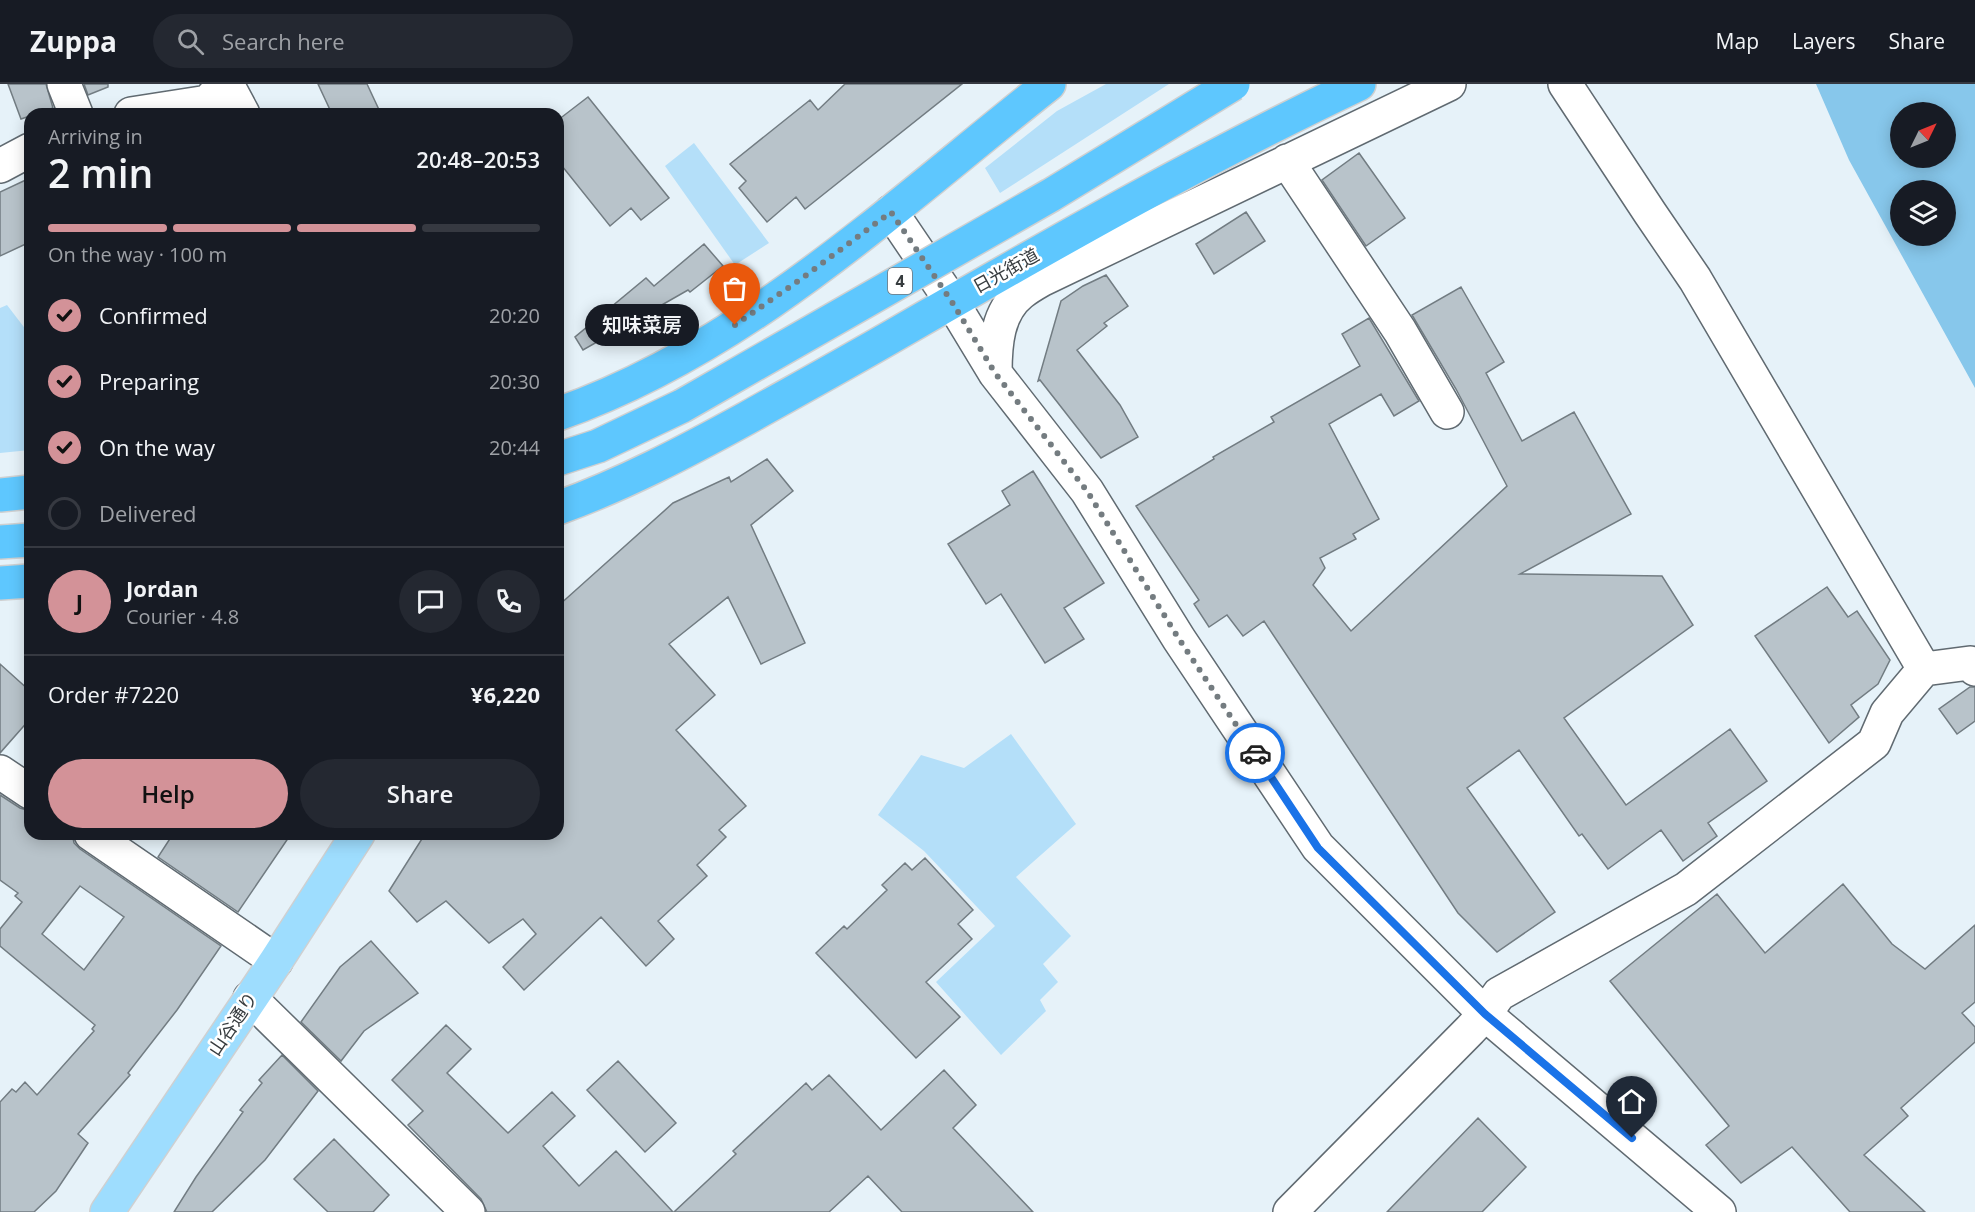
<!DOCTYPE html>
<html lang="en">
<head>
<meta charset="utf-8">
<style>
	:root { --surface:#171b24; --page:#242831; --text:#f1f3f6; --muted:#9ea1a6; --line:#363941; --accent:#d39298 }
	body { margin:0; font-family:"Open Sans","Noto Sans JP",sans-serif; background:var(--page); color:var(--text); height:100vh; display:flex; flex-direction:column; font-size:22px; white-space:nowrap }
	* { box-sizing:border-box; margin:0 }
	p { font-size:20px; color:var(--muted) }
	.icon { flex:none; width:33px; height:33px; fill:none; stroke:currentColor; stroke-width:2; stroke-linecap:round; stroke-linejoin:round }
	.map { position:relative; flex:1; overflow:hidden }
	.panel { position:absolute; left:24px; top:24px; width:540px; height:732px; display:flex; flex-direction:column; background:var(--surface); border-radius:18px; box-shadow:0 3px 15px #0003 }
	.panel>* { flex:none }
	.needle { width:39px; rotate:47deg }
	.buttons { position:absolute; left:1890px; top:18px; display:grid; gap:12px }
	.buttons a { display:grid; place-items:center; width:66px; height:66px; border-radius:50%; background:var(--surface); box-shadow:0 3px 15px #0003; font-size:30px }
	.pin { position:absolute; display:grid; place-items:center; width:51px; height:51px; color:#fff; margin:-62px -26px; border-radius:50% 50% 50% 0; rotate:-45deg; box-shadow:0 0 6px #0007 }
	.pin .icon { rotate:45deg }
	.courier { position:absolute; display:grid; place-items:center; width:60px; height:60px; margin:-30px; border:4px solid #1a73e8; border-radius:50%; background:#fff; color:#222; box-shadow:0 2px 8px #0007 }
	.bubble { position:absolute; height:42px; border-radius:21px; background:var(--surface); box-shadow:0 3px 15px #0003; font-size:20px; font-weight:600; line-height:42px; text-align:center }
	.overview em { font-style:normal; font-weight:600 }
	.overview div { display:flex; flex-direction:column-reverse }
	.overview { display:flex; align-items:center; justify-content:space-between; height:102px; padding:0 24px }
	h1 { font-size:39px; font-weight:600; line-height:45px }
	.bar { display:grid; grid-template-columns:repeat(4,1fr); gap:9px 6px; align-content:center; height:72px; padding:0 24px }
	.bar i { height:8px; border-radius:4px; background:var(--line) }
	.bar .active { background:var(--accent) }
	.bar p { grid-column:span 4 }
	.line { display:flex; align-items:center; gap:15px; padding:0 24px; border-top:2px solid var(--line) }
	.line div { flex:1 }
	.round { display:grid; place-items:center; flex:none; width:63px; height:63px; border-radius:32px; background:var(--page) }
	ol { padding:0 24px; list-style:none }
	li { display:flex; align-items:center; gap:18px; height:66px }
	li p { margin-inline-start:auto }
	li .icon { padding:6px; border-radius:50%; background:var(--accent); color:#111; stroke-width:4 }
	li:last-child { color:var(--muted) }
	li i { width:33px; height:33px; border:3px solid var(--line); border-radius:50% }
	.button { display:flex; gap:12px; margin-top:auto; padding:12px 24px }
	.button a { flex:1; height:69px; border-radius:36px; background:var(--accent); color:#111; font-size:24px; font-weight:600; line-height:69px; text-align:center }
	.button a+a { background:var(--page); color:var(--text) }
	header { display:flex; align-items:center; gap:36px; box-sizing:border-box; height:84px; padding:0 30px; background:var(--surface); border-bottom:2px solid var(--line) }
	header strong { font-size:28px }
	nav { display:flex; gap:33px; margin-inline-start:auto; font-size:21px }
	.search { width:420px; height:54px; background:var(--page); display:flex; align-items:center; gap:15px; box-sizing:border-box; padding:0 21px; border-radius:33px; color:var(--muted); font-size:22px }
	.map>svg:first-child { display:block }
</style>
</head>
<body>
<header>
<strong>Zuppa</strong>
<div class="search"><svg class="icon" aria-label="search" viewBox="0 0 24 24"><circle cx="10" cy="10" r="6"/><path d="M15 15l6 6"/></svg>Search here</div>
<nav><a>Map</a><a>Layers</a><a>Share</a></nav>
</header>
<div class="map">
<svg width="1975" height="1128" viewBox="0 0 1975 1128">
	<rect width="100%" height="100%" fill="#e6f2f9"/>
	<path fill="#b4dff9" d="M1106,0h63l-169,109 -15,-25 72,-57z
		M694,59l75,100 -34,22 -70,-99z
		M7,221l23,30v115l-30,3v-145z
		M1011,650l65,90 -60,53 55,59 -28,28 15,18 -18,18 6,11 -45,44 -65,-73 59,-56 -71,-75 -46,-36 43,-60 43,13z"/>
	<path fill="#87c7eb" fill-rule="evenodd" d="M1816,0h159v304l-126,-228zM1900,28h46v46h-46zM1900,106h46v46h-46z"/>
	<path fill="#b8c3ca" stroke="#727c82" stroke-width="1.5" fill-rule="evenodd" d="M8,0h38l7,24 -17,6h-6v2l-9,3z
		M84,0h24v3l-20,8z
		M318,0h49l14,30h-49z
		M845,0h117l-157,125 -9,-12 -29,25 -28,-34 7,-7 -16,-17 80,-64 8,10z
		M588,13l81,101 -28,22 -10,-12 -21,18 -52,-65v-41z
		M1359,69l46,65 -39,28 -44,-66z
		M30,94v64l-30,14v-64z
		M1246,128l19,29 -51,33 -18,-30z
		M704,160l19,22 -33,26 -2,-2 -105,60 -8,-13 71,-59 8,8z
		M1106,191l22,31 -24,17 3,3 -30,24 43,55 18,32 -37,21 -61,-78 -2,1 23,-80 22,-15z
		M1461,203l43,75 -18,11 36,68 52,-29 57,102 -111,60 142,2 31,49 -129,93 62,87 104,-76 37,52 -59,42 9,13 -34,25 -22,-31 -53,39 -26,-35 -3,2 -60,-86 -52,38 88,124 -58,40 -39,-39 -194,-292 -21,15 -16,-21 -18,12 -15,-23 5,-4 -63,-94 78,-47 -1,-2 61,-35 -3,-5 89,-51 -18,-32 27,-16 50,83 -25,15 -13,-22 -52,30 50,95 -26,15 3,5 -36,19 5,10 -12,17 38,46 156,-145 -51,-97 -44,-74z
		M767,375l26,32 -42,34 54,118 -44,21 -33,-67 -59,47 46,51 -39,35 70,76 -27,24 7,7 -29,28 10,11 -49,45 16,18 -28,27 -45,-49 -77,73 -21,-23 33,-33 -13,-15 -34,24 -43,-42 -29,21 -28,-31 36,-57h133v-228l115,-103 56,-26 2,5z
		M1033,387l71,112 -40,25 20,31 -39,24 -44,-69 -15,10 -38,-60 62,-39 -8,-14z
		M1827,503l21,30 9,-6 33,49 -12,24 -27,21 8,12 -30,26 -74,-107z
		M0,580l30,27v28l-30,34z
		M1970,603h5v34l-18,13 -18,-25z
		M0,711l20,13 10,3v23h38l5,4 1,5 6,6 141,97 -44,64 -49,63 2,2 -52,59 10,9 -32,48 -22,21h-34v-110l12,-13 4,3 9,-10 12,13 57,-64 -2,-2 3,-4 -95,-79v-17l22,-27 -7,-6 3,-3 -18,-13zM80,802l44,31 -40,53 -42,-36z
		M173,750h118l-53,78 -80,-55z
		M925,774l48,52 -15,14 14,15 -46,43 34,35 -44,41 -100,-105 28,-27 3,3 40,-39 -5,-5 23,-22 7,7z
		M1843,800l49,60 33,25 50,-44v77l-13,11 13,14v15l-74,66 7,8 -44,39 61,57h-75l-58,-65 -51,36 -35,-38 23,-19 -119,-145 107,-87 48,59z
		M371,857l47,52 -54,38 -23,30 -40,-39 39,-55z
		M446,941l25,24 -24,24 61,60 44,-41 23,24 -32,30 36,40 37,-35 57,61h-186l-6,-13 -73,-74 15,-14 -31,-31z
		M282,971l36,36 -53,69 -53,52h-38l22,-35 47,-65 -3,-2 22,-27 -3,-3z
		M618,977l58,62 -31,29 -58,-62z
		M944,986l32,35 -23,23 80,84h-131l-34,-36 -39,36h-155l62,-58 -3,-3 73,-68 6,7 17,-15 52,55z
		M1478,1034l48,49 -44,45h-95z
		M334,1055l55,56 -16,17h-45l-34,-33z"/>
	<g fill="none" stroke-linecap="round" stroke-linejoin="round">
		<g stroke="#606a71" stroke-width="36">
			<path id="minor" d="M64,0l12,30
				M227,0l16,30
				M1565,0l85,129 45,66 229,390 46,-6 5,6
				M131,30l77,-12 16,-18
				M1287,77l113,170 47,81
				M0,82l30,-16
				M891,128l61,90 43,71 92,118 92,148 139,208 167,167 234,198
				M995,289c0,-28 2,-61 26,-80 6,-5 13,-9 20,-13l408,-196
				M0,688l30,20
				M91,750l185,127
				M250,914l218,214
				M1290,1128l180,-182 15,-16 14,-20 187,-105 188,-146 13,-30 37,-44"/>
		</g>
		<g stroke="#cfd0d1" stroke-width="36">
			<path id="major" d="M107,1128l169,-251 82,-127"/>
		</g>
		<g stroke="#cfd0d1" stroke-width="36">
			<path id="highway" d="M558,330c188,-66 337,-209 491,-330
				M0,411l30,-3
				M558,424c66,-24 127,-56 189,-90 50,-28 101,-56 151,-85 151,-87 303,-174 461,-249
				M0,458l30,-2
				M0,499l30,-2"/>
		</g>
		<use href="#minor" stroke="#fff" stroke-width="33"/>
		<use href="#major" stroke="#9eddfe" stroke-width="33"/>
		<use href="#highway" stroke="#5ec7fe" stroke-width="33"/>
		<g stroke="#cfd0d1" stroke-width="36" stroke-linecap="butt">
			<path id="highway-bridge" d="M558,375l40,-13 84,-40 369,-211 182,-111"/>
		</g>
		<use href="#highway-bridge" stroke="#5ec7fe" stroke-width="33"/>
	</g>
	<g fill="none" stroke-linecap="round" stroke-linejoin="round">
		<path stroke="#747c80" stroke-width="6" stroke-dasharray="0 10.8" d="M735,241l66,-46 90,-67 61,90 43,71 92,118 92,148 76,114"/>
		<path stroke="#1a73e8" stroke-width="8" d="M1255,669l63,95 167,166 147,124"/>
	</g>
	<g text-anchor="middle" stroke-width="5" stroke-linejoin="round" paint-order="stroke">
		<rect fill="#fff" stroke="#737679" stroke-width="1.5" x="888" y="184" width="24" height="26" rx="4.5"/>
		<g font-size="16" font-weight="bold" fill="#373c3f">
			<text x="900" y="203">4</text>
		</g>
		<g font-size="18" fill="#373c3f" stroke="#fff">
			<text transform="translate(1006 187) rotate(-29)" y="6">日光街道</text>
			<text transform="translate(233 940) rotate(-56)" y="6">山谷通り</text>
		</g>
	</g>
</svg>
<div class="buttons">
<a><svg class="needle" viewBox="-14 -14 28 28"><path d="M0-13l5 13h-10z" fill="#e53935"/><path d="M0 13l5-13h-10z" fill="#9ea1a6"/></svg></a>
<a><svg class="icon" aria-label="layers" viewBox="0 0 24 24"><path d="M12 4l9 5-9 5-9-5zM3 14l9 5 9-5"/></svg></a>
</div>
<div class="pin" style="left:735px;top:241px;background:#ea580c"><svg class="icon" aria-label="bag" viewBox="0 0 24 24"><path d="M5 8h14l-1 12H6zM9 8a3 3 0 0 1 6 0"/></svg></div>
<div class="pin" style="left:1632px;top:1054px;background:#1f2937"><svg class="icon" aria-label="home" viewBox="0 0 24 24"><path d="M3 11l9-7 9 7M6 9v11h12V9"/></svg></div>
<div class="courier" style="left:1255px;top:669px"><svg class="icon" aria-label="car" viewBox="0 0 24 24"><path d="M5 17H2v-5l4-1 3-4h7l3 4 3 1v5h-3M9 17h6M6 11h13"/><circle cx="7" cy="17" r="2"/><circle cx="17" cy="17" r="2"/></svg></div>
<div class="bubble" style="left:585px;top:220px;width:114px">知味菜房</div>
<section class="panel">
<div class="overview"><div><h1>2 min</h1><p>Arriving in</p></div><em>20:48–20:53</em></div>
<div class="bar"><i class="active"></i><i class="active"></i><i class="active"></i><i></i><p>On the way · 100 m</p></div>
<ol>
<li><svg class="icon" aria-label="check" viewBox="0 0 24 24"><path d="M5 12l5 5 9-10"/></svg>Confirmed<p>20:20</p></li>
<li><svg class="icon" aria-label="check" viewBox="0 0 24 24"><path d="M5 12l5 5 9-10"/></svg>Preparing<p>20:30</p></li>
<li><svg class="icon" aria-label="check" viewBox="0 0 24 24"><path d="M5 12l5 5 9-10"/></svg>On the way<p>20:44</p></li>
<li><i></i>Delivered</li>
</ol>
<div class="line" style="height:108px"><b class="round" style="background:var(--accent);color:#111">J</b><div><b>Jordan</b><p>Courier · 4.8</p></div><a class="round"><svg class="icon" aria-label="chat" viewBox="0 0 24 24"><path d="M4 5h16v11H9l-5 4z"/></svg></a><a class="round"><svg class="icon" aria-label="phone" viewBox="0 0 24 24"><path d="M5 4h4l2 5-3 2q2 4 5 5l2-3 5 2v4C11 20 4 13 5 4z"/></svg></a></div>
<div class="line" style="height:78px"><div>Order #7220</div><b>¥6,220</b></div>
<div class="button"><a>Help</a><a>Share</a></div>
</section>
</div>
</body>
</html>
